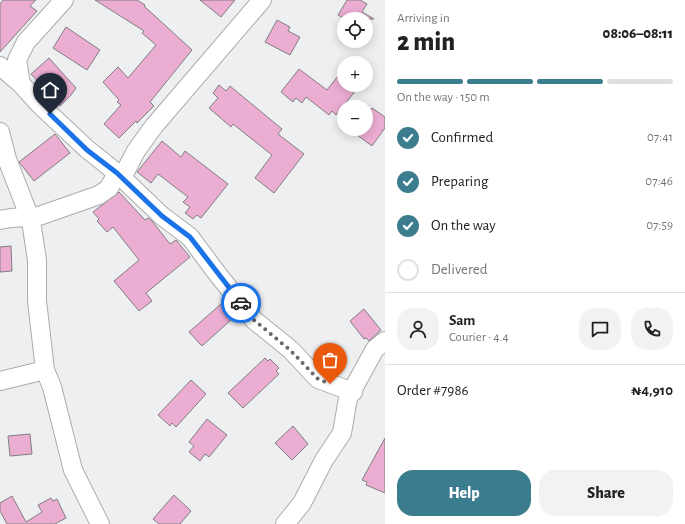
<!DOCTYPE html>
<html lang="en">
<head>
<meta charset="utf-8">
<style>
	:root { --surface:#fff; --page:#f2f2f2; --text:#222; --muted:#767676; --line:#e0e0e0; --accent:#3b7d8f }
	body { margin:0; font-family:"Alegreya Sans",sans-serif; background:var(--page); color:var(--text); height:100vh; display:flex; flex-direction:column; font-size:15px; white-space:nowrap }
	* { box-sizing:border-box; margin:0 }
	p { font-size:13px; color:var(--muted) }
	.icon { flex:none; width:22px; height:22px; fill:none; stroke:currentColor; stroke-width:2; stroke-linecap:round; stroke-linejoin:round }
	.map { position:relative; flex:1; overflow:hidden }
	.details { display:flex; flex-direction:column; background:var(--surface); width:300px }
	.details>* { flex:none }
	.controls { position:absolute; left:337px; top:12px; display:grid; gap:8px }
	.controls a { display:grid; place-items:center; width:36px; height:36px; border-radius:50%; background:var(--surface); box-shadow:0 2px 10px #0003; font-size:20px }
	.pin { position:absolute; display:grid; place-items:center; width:34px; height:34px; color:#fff; margin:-41px -17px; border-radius:50% 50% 50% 0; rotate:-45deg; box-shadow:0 0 4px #0007 }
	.pin .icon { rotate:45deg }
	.courier { position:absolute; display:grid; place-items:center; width:40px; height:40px; margin:-20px; border:3px solid #1a73e8; border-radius:50%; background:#fff; color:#222; box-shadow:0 1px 5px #0007 }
	.overview em { font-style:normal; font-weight:800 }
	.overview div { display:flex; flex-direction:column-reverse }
	.overview { display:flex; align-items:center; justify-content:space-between; height:68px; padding:0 12px }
	h1 { font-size:26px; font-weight:800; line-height:30px }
	.bar { display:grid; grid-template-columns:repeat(4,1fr); gap:6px 4px; align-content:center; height:48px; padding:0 12px }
	.bar i { height:5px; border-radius:3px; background:var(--line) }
	.bar .current { background:var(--accent) }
	.bar p { grid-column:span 4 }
	.line { display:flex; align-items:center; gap:10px; padding:0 12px; border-top:1px solid var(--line) }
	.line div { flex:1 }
	.round { display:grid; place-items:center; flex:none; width:42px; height:42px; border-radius:16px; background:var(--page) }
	ol { padding:0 12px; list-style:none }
	li { display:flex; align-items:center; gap:12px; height:44px }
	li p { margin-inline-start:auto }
	li .icon { padding:4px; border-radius:50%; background:var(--accent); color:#fff; stroke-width:4 }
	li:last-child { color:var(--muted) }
	li i { width:22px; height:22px; border:2px solid var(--line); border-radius:50% }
	.cta { display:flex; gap:8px; margin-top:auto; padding:8px 12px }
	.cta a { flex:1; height:46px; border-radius:16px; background:var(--accent); color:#fff; font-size:16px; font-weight:800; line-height:46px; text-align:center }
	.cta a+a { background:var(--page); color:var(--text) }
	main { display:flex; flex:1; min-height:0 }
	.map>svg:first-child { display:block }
</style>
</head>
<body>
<main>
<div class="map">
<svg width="385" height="524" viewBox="0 0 385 524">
	<rect width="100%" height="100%" fill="#eeeff0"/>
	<path fill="#ecadd3" stroke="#807f7f" d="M3,0h33l-6,6 7,5 -37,41v-48z
		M95,0h42l8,5 -1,1 48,44 -42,52 4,4 -17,17 -1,-2 -17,17 -15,-14 17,-19 -4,-3 2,-2 -16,-18 15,-15 10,11 28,-33 -14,-12 2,-2z
		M200,0h35l-14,17z
		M347,0h13l7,4 -5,8 12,7h-29l-7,-4z
		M277,20l13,7 -2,4 12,6 -10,18 -25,-13z
		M66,27l34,23 -13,20 -34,-22z
		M49,58l27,30 -5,7 -11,11 -29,-32z
		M299,69l28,21 11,-14 6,5v4h5l7,5 -20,25 -4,-4 -3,4 -23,-18 -4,6 -6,-5 -3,4 -12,-10z
		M219,85l7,6 4,-5 52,43 -4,5 26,20 -30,39 -19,-15 17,-23 -39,-31 -2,3 -22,-19 9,-10 -5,-5z
		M372,108l13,9v11l-13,18 -23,-17h17v-13z
		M55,134l15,19 -36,28 -15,-19z
		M162,141l19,16 4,-6 43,33 -27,34 -4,-3 -4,4 -8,-6 5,-6 -7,-5 5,-5 -30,-23 -7,9 -14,-11z
		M119,192l26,28 3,-2 4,3 18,23 6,-4 14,17 -44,36 6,8 -13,10 -25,-30 25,-21 -26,-33 -6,5 -10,-11 2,-2 -6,-7z
		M11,246l1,25 -12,1v-25z
		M221,304l12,14 -31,28 -13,-14z
		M364,309l17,21 -12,11 -3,-3 -2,1 -14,-18z
		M265,358l3,3 2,-2 9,9 -3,3 3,3 -36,34 -15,-15z
		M191,380l15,14 -30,33 -4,-4 -2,3 -12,-11z
		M207,419l20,16 -18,22 -4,-3 -5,7 -11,-9 5,-6 -5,-4z
		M293,426l15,18 -16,16 -17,-17z
		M30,434l2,20 -22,2 -2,-20z
		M385,438v55l-19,-8 1,-3 -5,-2z
		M174,495l17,16 -11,13h-21l-6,-5z
		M12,496l14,26 16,-10 -4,-7 13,-7 2,3 4,-2 9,19 -11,6h-48l-7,-13v-8z"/>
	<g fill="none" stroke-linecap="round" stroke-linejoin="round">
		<g stroke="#abacac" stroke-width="20">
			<path id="minor" d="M64,0l-38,42 -9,18 4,24 19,21 47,44 30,24 45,43 28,21 26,35 38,48 37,30 27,29 35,13
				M0,66l21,18
				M0,132l7,27 24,62 6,39v41l8,69
				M117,173l8,-1 11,-21 18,-25 108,-126
				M0,220l11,-2 28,-2 60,-21 10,-7 8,-15
				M0,381l45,-11 7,17 21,83 27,54
				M285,524l17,-21 22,-43 18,-27 6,-35 27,-49 10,-8"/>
		</g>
		<use href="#minor" stroke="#fff" stroke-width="18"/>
	</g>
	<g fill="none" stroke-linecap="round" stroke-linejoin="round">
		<path stroke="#69696a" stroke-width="4" stroke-dasharray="0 7.2" d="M241,303l13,17 36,30 28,29 12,5"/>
		<path stroke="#1a73e8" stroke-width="5" d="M50,114l37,36 30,23 45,43 28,21 51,66"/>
	</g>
</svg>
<div class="controls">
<a><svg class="icon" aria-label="locate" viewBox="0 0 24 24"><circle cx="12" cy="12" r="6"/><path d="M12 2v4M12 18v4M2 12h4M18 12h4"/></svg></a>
<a>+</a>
<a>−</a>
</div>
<div class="pin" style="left:330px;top:384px;background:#ea580c"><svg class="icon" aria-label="bag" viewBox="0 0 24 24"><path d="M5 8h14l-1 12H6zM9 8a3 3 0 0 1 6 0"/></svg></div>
<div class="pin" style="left:50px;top:114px;background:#1f2937"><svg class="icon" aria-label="home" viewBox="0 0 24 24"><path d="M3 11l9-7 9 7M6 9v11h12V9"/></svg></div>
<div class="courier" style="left:241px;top:303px"><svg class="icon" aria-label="car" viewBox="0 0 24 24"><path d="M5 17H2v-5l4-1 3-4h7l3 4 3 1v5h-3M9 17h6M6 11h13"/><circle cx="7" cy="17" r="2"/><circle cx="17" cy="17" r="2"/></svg></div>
</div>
<section class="details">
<div class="overview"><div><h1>2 min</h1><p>Arriving in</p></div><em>08:06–08:11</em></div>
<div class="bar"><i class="current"></i><i class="current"></i><i class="current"></i><i></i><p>On the way · 150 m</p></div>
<ol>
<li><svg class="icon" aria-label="check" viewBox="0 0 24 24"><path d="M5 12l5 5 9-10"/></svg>Confirmed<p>07:41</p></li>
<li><svg class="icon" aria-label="check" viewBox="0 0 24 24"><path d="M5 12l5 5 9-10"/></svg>Preparing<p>07:46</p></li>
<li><svg class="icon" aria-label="check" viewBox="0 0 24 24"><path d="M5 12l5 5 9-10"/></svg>On the way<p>07:59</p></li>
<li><i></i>Delivered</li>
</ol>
<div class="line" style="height:72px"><a class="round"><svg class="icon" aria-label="person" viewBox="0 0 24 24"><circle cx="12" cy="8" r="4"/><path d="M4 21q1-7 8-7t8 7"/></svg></a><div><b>Sam</b><p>Courier · 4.4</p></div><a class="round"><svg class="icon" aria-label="chat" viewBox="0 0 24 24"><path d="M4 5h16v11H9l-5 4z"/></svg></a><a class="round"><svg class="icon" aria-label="phone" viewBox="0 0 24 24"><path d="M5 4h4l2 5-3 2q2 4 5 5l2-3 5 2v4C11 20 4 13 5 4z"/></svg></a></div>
<div class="line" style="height:52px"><div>Order #7986</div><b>₦4,910</b></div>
<div class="cta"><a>Help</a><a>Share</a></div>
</section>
</main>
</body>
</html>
